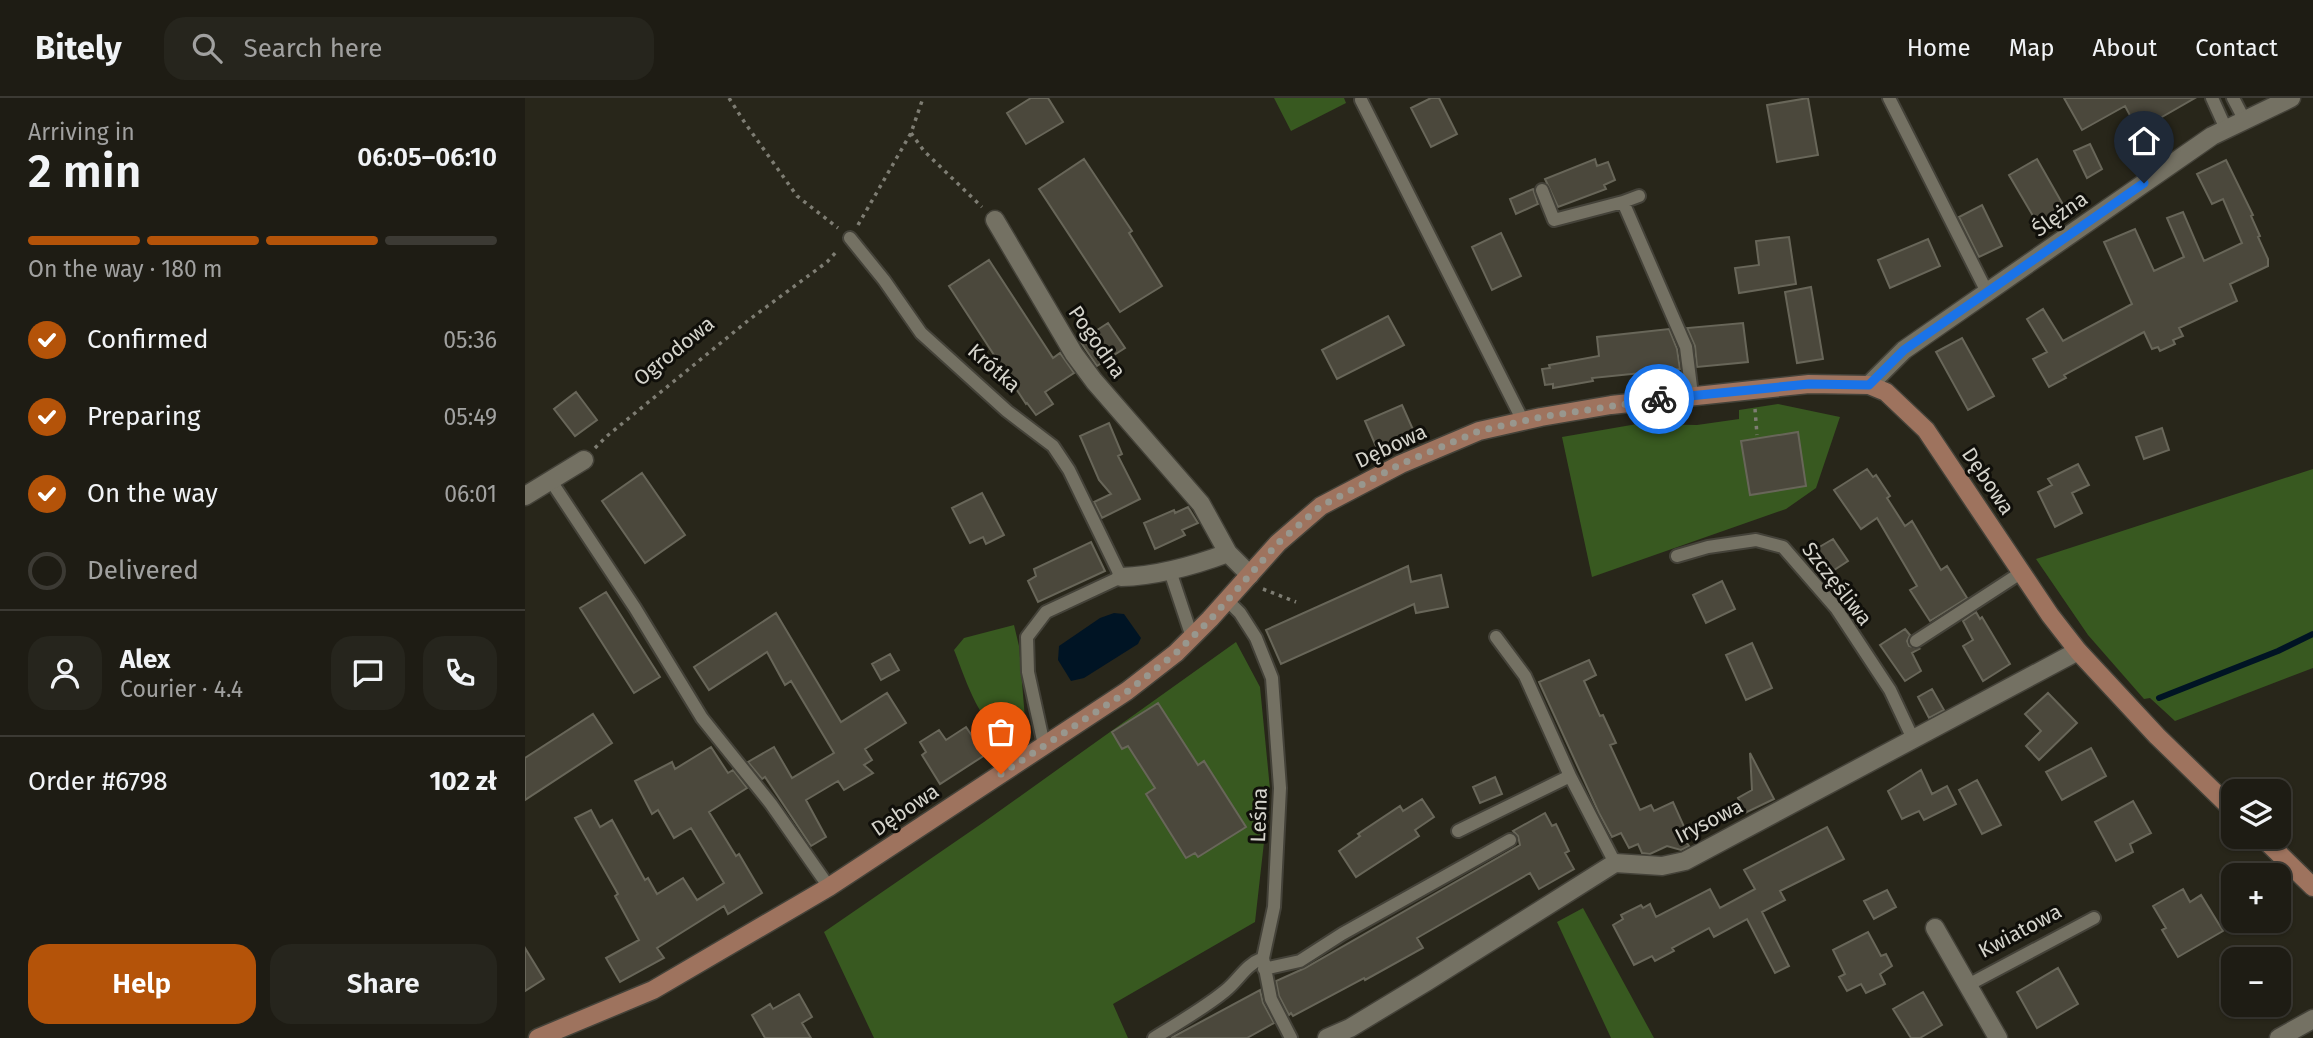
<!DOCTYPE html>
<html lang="en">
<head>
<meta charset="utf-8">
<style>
	:root { --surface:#1e1c14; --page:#26251d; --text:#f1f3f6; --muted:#a1a1a0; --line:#3c3a34; --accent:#b45309 }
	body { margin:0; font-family:"Fira Sans",sans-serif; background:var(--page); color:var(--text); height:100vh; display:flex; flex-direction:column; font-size:26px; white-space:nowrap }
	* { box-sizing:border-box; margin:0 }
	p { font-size:23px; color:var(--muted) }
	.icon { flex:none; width:38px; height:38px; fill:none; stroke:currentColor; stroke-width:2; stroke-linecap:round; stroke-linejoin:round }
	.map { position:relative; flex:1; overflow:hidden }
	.panel { display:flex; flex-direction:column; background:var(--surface); width:525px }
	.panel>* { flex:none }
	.controls { position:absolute; left:1696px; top:681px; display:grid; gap:14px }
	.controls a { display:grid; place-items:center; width:70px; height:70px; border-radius:14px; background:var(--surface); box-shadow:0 2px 5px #0004,0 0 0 2px var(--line); font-size:35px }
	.pin { position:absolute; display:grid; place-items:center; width:60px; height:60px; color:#fff; margin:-72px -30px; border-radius:50% 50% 50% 0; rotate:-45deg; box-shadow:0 0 7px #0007 }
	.pin .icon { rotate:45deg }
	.courier { position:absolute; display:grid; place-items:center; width:70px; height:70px; margin:-35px; border:5px solid #1a73e8; border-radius:50%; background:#fff; color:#222; box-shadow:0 2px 9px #0007 }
	.head em { font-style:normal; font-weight:600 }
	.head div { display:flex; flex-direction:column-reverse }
	.head { display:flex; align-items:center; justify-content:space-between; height:119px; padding:0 28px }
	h1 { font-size:46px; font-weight:600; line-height:52px }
	.bar { display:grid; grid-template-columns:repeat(4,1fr); gap:10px 7px; align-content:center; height:84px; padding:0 28px }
	.bar i { height:9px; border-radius:5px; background:var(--line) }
	.bar .on { background:var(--accent) }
	.bar p { grid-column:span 4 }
	.line { display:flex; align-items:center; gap:18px; padding:0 28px; border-top:2px solid var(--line) }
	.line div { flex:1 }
	.round { display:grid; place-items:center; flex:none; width:74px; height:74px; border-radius:21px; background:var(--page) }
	ol { padding:0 28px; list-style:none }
	li { display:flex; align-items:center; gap:21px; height:77px }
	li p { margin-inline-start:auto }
	li .icon { padding:7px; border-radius:50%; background:var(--accent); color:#fff; stroke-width:4 }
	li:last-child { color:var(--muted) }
	li i { width:38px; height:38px; border:4px solid var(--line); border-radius:50% }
	.action { display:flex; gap:14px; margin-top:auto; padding:14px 28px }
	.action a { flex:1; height:80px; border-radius:21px; background:var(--accent); color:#fff; font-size:28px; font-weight:600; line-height:80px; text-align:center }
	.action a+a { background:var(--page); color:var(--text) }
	header { display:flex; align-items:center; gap:42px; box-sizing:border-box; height:98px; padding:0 35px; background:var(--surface); border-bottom:2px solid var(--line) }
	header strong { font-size:33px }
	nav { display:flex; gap:38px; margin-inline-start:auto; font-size:24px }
	.search { width:490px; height:63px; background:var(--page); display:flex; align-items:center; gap:18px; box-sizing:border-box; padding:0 24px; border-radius:21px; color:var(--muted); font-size:26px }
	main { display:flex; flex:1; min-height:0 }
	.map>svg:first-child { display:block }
</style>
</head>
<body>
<header>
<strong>Bitely</strong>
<div class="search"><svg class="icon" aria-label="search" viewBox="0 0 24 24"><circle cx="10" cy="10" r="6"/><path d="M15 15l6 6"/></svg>Search here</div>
<nav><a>Home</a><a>Map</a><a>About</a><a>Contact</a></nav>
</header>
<main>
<section class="panel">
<div class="head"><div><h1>2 min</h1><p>Arriving in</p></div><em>06:05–06:10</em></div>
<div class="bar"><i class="on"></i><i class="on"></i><i class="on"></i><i></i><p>On the way · 180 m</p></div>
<ol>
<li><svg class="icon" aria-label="check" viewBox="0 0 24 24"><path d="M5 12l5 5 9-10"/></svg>Confirmed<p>05:36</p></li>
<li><svg class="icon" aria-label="check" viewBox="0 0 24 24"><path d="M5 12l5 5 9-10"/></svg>Preparing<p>05:49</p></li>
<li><svg class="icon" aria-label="check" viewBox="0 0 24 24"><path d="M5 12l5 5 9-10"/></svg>On the way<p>06:01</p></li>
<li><i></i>Delivered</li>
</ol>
<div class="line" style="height:126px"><a class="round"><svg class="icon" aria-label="person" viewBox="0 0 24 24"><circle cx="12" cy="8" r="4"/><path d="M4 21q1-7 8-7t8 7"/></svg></a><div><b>Alex</b><p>Courier · 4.4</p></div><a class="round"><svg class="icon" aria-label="chat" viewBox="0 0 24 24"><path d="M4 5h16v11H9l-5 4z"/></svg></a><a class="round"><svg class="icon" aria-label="phone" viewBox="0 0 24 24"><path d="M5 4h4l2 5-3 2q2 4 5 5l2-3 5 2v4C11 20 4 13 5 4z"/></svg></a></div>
<div class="line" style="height:91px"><div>Order #6798</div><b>102 zł</b></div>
<div class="action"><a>Help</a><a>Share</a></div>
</section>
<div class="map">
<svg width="1788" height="940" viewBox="0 0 1788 940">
	<rect width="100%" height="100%" fill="#28261a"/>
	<path fill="#385920" d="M749,0h70l2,5 -55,28z
		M1253,306l62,13 -24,71 -30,21 -194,68 -30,-140 75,-13 60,1 42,-6v-9z
		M1788,371v199l-138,53 -25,-23 -6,1 -56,-64 -52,-76z
		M489,527l5,21 7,85 -12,13c-34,-16 -47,-61 -60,-94l10,-12z
		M711,544l24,45 10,102 -15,133 -142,82 15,34h-254l-50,-106 160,-110z
		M1058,810l71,130h-43l-54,-116z"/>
	<path fill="#001424" d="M589,515l10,1 17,24 -3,6 -54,34 -13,3 -13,-21 1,-14 41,-28z"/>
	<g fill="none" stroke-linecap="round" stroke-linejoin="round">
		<path stroke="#001424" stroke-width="6" d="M1634,600l119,-47 35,-17"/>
	</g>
	<path fill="#4b483c" stroke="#686659" stroke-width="2" d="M506,0h17l15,24 -37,22 -19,-31z
		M906,0h8l18,36 -26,13 -20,-39z
		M1283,0l10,57 -41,7 -10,-57z
		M1539,0h131l-40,23 -4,-7 -17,9 -9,-17 -43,24z
		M1565,46l12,25 -15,9 -13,-27z
		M559,61l48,72 -3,2 33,53 -42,26 -81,-123z
		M1070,61l2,7 11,-4 7,18 -11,5 2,4 -48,18 -13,-28z
		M1512,61l33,58 -27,16 -34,-58z
		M1701,62l27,55 -2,1 9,20 -2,1 10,22v7l-38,18 7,17 -58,27 4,8 -10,4 2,4 -15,7 -2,-4 -6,2 -8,-17 -80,43 2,3 -17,9 -16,-28 14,-7 -20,-33 16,-10 20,32 69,-37 -28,-62 31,-13 19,42 30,-14 -17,-39 16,-6 21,49 38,-18 -19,-44 -11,5 -15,-30z
		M1008,91l5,15 -22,10 -6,-15z
		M1457,107l20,41 -23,11 -20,-40z
		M976,135l20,43 -29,14 -20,-43z
		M1264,139l7,47 -57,9 -4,-25 24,-3 -3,-24z
		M1403,141l12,27 -50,22 -12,-28z
		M464,162l64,98 7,-5 14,20 -29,19 8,12 -17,11 -9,-12 -1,1 -77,-118z
		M1286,189l12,72 -26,4 -12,-71z
		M863,218l16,29 -67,34 -15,-29z
		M583,225l17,25 -28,18 -17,-25z
		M1218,225l5,39 -51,5 -2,-21 -8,-18z
		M1144,231l8,20 3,20 -88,9 1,3 -40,7v-4l-8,1 -3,-16 8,-1 -1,-3 50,-9 -2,-19z
		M1437,240l32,58 -26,14 -32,-58z
		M51,294l21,28 -22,16 -21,-27z
		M877,307l13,29 -37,17 -13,-30z
		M584,325l13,31 -4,2 22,43 -38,19 -8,-16 17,-8 -12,-14 -19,-44z
		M1637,330l7,22 -25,9 -8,-22z
		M1273,334l8,54 -56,9 -9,-54z
		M1553,366l11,21 -17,8 10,20 -27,14 -17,-35 14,-7 -4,-6z
		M1342,371l6,8 3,-2 14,21 -3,2 18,28 7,-5 29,49 6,-4 20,32 -37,23 -20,-31 7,-4 -40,-68 -16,11 -27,-39z
		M117,375l43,62 -40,28 -43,-62z
		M457,395l22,42 -18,9 -3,-7 -13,6 -18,-35z
		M663,409l10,16 -16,7 3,5 -30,14 -11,-26 30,-13 1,3z
		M1308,441l15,22 -17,11 -15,-23z
		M566,444l14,29 -67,31 -10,-21 8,-5 -2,-7z
		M883,468l3,16 30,-7 7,32 -32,6 -2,-9 -133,60 -15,-34z
		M1197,483l13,28 -29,14 -13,-28z
		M81,494l54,85 -26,16 -54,-85z
		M1451,514l4,7 2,-2 28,47 -27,17 -20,-35 10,-6 -10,-19z
		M251,515l65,109 46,-29 19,30 -41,26 7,11 -8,5 9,8 -29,17 -6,-9 -32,19 20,37 -15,9 -46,-69 -3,2 -14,-17 26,-15 18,31 42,-25 -43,-72 -6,4 -18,-33 -58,38 -15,-23z
		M1380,531l5,6 -3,6 2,5 10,3 -7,4 9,18 -16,10 -25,-36z
		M1227,545l20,45 -26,12 -20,-45z
		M365,556l9,16 -18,10 -9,-16z
		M1064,562l7,15 -12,6 16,35 3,-1 13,28 -6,2 30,65 11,-5 3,6 19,-9 17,38 -4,2 3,4 -8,4 -14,-4 -17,8 -8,-1 -4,-9 -9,4 -8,-15 -9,4 -13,-24 -60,-131z
		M1407,591l12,21 -15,8 -11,-21z
		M1523,595l29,30 -38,37 -13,-14 15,-15 -16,-17z
		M633,605l40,62 6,-4 42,66 -48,30 -3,-4 -9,5 -40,-64 9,-6 -27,-42 -6,3 -10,-17z
		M68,616l19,29 -87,57v-42z
		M441,629l19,28 -45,29 -18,-29 4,-3 -6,-10 19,-12 7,10z
		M186,649l17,26 5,-3 14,18 -38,24 27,44 3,-2 23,39 -34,21 -4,-8 -67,42 7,10 -44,24 -14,-24 33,-18 -24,-44 3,-2 -43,-76 16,-8 9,17 12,-7 33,60 3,-2 9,16 26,-16 14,22 27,-17 -33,-55 -17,10 -16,-28 -6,4 -17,-33 37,-19 3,7z
		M1566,650l15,28 -44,24 -16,-28z
		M1225,655l24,46 -29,14 -7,-15 14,-8z
		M1396,672l11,24 15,-8 9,18 -32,16 -5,-9 -17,8 -14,-28z
		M970,679l7,17 -22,9 -7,-16z
		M1452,682l24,45 -19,9 -23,-44z
		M897,701l12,18 -19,13 4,6 -63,41 -17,-26 21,-15 -2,-2 42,-28 3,5z
		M1608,703l18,32 -21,11 3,8 -17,9 -21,-39z
		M1020,715l7,13 4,-2 13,27 -4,2 9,16 -35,20 -9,-16 -113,65 6,10 -58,32 -1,-2 -71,38 -2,-3 -2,2 -10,-19 -3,-15 29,-13 215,-123 -2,-9 -5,-5z
		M1302,729l17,32 -64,32 5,9 -23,12 27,54 -14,7 -28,-54 -33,18 -5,-9 -37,20 2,3 -19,10 -3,-5 -18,9 -21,-40 10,-6 -2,-4 20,-10 2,3 7,-4 6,13 54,-28 10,19 35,-19 -11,-19z
		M1658,791l7,13 11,-7 22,36 -45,26 -16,-27 4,-2 -13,-22z
		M1362,792l9,17 -22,12 -10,-18z
		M1343,834l13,24 5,-2 6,12 -12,8 5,10 -19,9 -5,-9 -14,7 -8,-14 6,-3 -12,-24z
		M0,850l19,31 -19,12z
		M1533,870l20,36 -41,24 -20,-36z
		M735,892l3,13 11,20 -27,15h-76z
		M1398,894l19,33 -22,13h-9l-18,-29z
		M274,896l13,23 -10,6 9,15h-46l-13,-23 18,-11 3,5z"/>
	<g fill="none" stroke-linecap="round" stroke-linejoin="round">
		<g stroke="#444239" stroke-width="16">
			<path id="lane" d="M1364,0l98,194
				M1687,0l14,31
				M1708,0l11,21
				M836,2l162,321
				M1017,92l12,30 69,-18 63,145 6,48
				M1098,104l16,-6
				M325,140l34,42 37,53 86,78 46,35 16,24 52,107 -75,35 -19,25 1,35 16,73
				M26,383l84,127 67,110 69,86 58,83
				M1152,458l31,-9 48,-7 27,7 53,61 54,82 24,51
				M645,473l22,66
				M702,502l13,13 16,25 16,40 8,110 -6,119 -11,51 8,41 20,39
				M971,539l29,39 45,100 45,87
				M1391,543l106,-69
				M933,733l112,-55
				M739,871l36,-8 42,-27 168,-94
				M1443,887l126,-67
				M629,940c24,-15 49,-29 71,-47 14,-11 20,-26 38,-33"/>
		</g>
		<g stroke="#444239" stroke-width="21">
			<path id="street" d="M470,122l79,134 20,27 107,123 27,49 22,22
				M1344,287l35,-35 308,-214 79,-38
				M0,398l59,-36
				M596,479c37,-1 72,-11 107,-24
				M1410,830l63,110
				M802,940l23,-10 76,-46 189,-119 47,3 23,-5 393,-210
				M1754,940l34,-19"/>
		</g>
		<g stroke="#444239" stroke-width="21">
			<path id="secondary" d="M1736,738l52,51
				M13,940l115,-48 176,-103 298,-196 49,-38 34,-34 68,-76 43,-37 80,-42 78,-33 62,-14 70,-12 198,-21 60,1 17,7 40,38 124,185 28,36 79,85 76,74"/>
		</g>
		<path stroke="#7e7d73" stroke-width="3.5" stroke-dasharray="3.5 5" stroke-linecap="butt" d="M204,0l16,25 52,73 41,32
			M386,35l13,18 58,56
			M333,127l53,-92 12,-35
			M1230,311l2,26
			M70,350l12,-12 143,-117 77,-57 11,-12
			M738,491l33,13"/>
		<use href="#lane" stroke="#747163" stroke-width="12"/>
		<use href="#street" stroke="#747163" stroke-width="18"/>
		<use href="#secondary" stroke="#9e735e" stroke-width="18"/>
	</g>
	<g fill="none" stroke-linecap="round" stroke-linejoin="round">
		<path stroke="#98978e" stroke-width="7" stroke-dasharray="0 12.6" d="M476,676l127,-83 48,-38 34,-33 68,-77 43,-37 80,-42 78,-33 62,-14 118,-18"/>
		<path stroke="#1a73e8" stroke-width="9" d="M1134,301l150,-15 60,1 35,-35 240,-167"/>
	</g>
	<g text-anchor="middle" stroke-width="6" stroke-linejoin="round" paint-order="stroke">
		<g font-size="21" fill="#d5d4cc" stroke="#100f0a">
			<text transform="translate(1535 116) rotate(-35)" y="7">Ślężna</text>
			<text transform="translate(572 244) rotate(55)" y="7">Pogodna</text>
			<text transform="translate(149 253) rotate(-39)" y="7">Ogrodowa</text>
			<text transform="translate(469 270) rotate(41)" y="7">Krótka</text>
			<text transform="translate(866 348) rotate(-25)" y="7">Dębowa</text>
			<text transform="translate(1463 383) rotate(56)" y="7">Dębowa</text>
			<text transform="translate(1312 486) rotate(52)" y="7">Szczęśliwa</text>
			<text transform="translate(380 712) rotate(-34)" y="7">Dębowa</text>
			<text transform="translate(734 717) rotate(-88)" y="7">Leśna</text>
			<text transform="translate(1184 723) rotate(-27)" y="7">Irysowa</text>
			<text transform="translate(1495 833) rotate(-28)" y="7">Kwiatowa</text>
		</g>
	</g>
</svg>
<div class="controls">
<a><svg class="icon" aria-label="layers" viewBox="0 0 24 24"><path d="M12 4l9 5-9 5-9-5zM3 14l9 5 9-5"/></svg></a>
<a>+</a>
<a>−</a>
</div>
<div class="pin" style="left:476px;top:676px;background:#ea580c"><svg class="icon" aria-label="bag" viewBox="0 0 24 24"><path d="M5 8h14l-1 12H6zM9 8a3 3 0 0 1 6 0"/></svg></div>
<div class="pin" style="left:1619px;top:85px;background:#1f2937"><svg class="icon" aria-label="home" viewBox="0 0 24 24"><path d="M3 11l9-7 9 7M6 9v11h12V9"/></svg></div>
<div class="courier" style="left:1134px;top:301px"><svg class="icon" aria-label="bike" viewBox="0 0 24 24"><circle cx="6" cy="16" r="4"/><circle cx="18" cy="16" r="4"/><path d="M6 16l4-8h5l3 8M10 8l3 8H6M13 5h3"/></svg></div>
</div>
</main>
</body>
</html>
